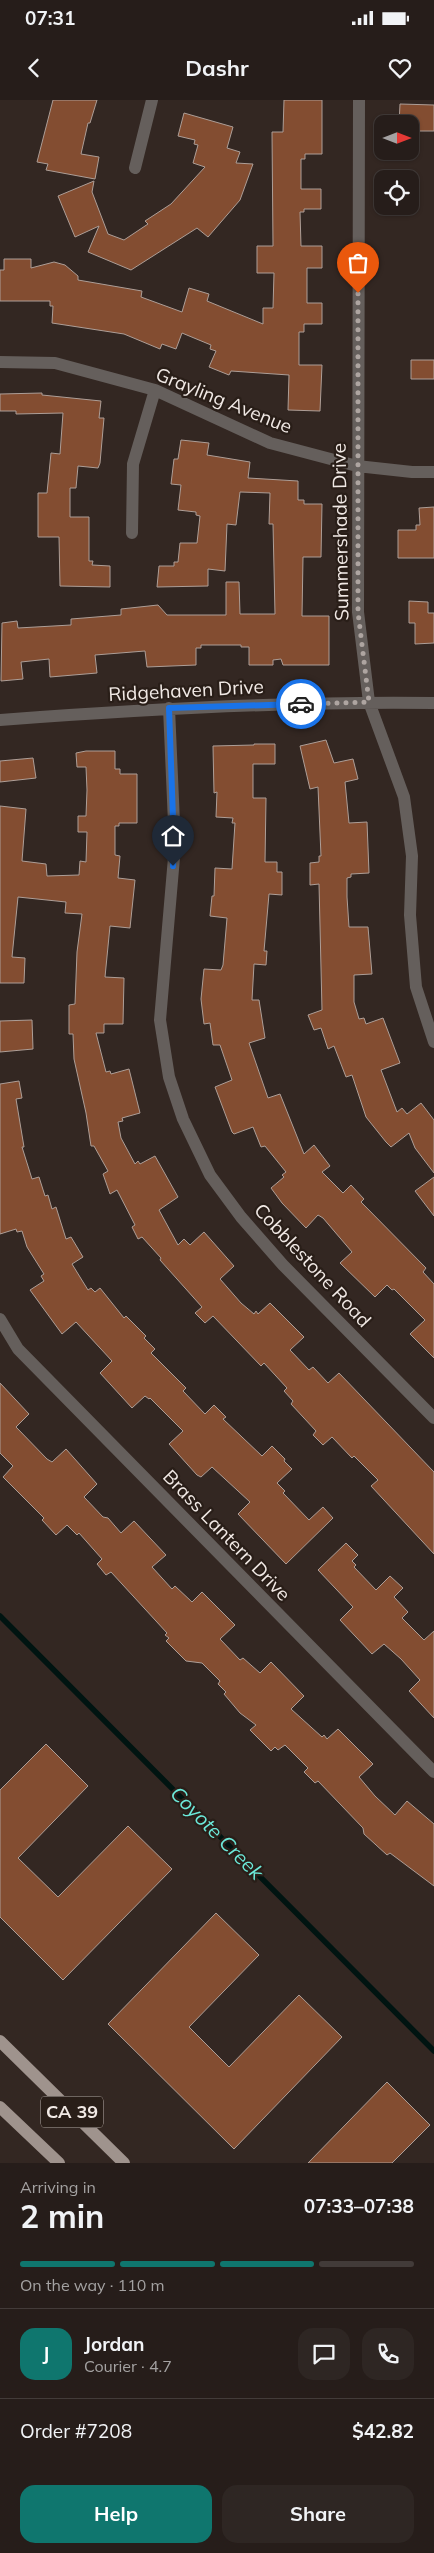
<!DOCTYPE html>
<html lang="en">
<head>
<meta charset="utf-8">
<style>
	:root { --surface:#261d1a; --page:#2e2623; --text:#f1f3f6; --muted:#a4a2a2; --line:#423b39; --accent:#0f766e }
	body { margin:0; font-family:Mulish,sans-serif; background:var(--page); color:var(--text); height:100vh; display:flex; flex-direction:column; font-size:19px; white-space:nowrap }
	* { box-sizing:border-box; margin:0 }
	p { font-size:16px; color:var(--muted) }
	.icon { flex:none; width:28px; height:28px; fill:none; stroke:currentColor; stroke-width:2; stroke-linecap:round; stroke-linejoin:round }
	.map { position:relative; height:2063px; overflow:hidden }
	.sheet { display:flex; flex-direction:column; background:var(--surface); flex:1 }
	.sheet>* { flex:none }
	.needle { width:32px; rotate:90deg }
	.tools { position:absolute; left:374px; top:15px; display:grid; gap:10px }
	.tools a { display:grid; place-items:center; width:45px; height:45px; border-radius:10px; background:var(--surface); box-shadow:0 1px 4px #0004,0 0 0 1px var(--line); font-size:25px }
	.pin { position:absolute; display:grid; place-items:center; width:42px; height:42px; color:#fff; margin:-51px -21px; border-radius:50% 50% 50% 0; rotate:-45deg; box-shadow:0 0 5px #0007 }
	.pin .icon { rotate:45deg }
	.courier { position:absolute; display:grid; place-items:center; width:50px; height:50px; margin:-25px; border:4px solid #1a73e8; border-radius:50%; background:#fff; color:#222; box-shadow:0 1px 6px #0007 }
	.overview em { font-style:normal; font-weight:700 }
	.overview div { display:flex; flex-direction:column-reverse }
	.overview { display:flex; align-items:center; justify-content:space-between; height:85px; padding:0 20px }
	h1 { font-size:32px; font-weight:700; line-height:38px }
	.bar { display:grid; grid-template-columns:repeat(4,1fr); gap:8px 5px; align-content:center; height:60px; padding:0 20px }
	.bar i { height:6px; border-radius:4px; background:var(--line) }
	.bar .on { background:var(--accent) }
	.bar p { grid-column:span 4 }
	.line { display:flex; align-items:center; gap:12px; padding:0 20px; border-top:1px solid var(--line) }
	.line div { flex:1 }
	.round { display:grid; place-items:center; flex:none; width:52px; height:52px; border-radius:15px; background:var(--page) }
	.primary-button { display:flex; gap:10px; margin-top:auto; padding:10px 20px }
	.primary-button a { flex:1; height:58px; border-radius:15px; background:var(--accent); color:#fff; font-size:20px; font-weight:700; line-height:58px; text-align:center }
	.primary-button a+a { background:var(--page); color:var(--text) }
	.status { display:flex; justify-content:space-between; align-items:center; height:35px; padding:0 25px; background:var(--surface); direction:ltr }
	.status svg { height:14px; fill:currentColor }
	header { display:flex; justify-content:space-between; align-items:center; height:65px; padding:0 20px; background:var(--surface); font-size:22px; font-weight:700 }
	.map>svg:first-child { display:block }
</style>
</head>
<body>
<div class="status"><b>07:31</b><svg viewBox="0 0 49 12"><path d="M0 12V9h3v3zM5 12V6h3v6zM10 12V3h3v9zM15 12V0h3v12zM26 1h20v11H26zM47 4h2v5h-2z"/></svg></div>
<header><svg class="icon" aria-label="back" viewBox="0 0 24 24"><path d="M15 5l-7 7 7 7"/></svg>Dashr<svg class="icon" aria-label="heart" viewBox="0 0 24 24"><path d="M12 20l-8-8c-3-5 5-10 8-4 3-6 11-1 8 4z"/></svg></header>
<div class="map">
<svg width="434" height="2063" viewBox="0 0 434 2063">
	<rect width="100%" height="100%" fill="#332722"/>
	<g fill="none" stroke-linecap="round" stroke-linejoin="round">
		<path stroke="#001411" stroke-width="5.5" d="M0,1516l434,435"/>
	</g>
	<path fill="#834d31" stroke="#ad9e97" d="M53,0h44l-7,23h-2l-7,31 18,3 -4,22 -49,-9 2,-6 -11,-2z
		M284,0h38v54h-17v5h-4v30h20v20h-17v3h-4l1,34h21v22h-15v35h15v21h-18v8h-5v33h23l-2,46 -32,-1 1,-35 -58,-4 -2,4 -20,-8 7,-16 -6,-2 1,-4 -29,-12 -6,16 -14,-5 -2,5 -36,-15 -72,-11 1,-17h-3v-5h-50v-31h4v-11h27v9l23,-6 11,3 13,11v4l64,11 -1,6 41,15 7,-24 20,6 -2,7 56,23v-16h10l1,-35h-17v-27h16l-1,-114h11z
		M400,4l34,1v26h-17v-3h-7v-4h-11z
		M184,13l49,14 -6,21 13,4 -4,11 17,1 -13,36 -32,37 -11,-9 -66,42 -43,-18 11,-26 -24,11 -17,-41 36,-15 -2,11 16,42 16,6 24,-16 -3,-3 26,-17 34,-37 -12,-4 5,-18 -4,-1 1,-4 -17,-4z
		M411,260h23v19h-23z
		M42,293v2l59,6 -2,17h5l-4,45 -2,5 -20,-2 -2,22h-6v29h19v44h4l-1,4 18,1v21l-50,-1 -1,-49h-21v-44h9l4,-40 9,1 3,-41 -47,1v-3h-16v-17z
		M181,340l28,3 -2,12 43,7 -2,16 50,3v19h6v4h18l-1,53h-18l-1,59h27v49h-46l-2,-6 -8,1v5h-24v-18h-8v-2h-40v3h-5v17l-49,2 -2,-16 -50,4 2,18 -47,4 -1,-18 -28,3 2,17 -22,2 1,-58 15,-2 1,7 53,-3v-6l50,-4v-6l37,-4 9,10h59v-33h13l1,32h35l-2,-90h-4l1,-31 -30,-1 -4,33 -9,-1 -2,47 -17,-2v17l-51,1 2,-21h15v-4h4l2,-19h17l3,-27 -4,-1v-3l-18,-2 3,-25 -10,-1 3,-25h4z
		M434,407v51h-36v-28h18v-5h4l-1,-17z
		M409,501l19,1v11h6v30l-19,1v-21h-6z
		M326,640l8,23 19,-4 5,20 -13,3 4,41 18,-1 2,51 -18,1v3l-4,1v19l2,30h19l4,47 -18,1v27l5,17 5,-1 2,6 17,-6 17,45 -19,7 16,42 5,-4 5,6 14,-11 13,17v53l-19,-25 -6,-15 -18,14 -5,-5 -20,-25 -14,-42 -6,2 -12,-31 -6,3 -7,-21 -7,2 -6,-15 14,-5 -3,-126 -9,1v-22l9,-1v-6h2l-3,-69 -8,2 -10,-43z
		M254,644h21v20h-22v34h13l-1,64h12v10h5v23l-13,-1 -5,57h3l-1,14 -12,-1 -2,36h7l6,38 -16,5 19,55 12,-4 24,60 10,-9 16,21 -8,6 21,21 8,-8 13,14 -3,3 65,66 -3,4 11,12v74l-24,-24 15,-14 -31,-31 -2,1 -5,-5 -12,12 -35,-34 12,-11 -29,-34 -5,-3 -12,13 -24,-25 -11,-15 13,-11 -2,-2 4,-3 -21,-26 -4,1 -8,-20 -19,7 -2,-2 -17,-45 17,-7 -12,-35h-7l-3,-22 -6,1 -3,-25 3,-30 17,1 2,-5 4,-47 -17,-2 2,-20h2l1,-28 17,1 3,-46h-3l1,-5 -17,-1 1,-25 -3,1 -1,-47 41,-1z
		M86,651h29v18h5v5h17v49h-18v3h-4v29l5,1 -2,22 17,2 -5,48 -20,-2 -5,51 19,1 -1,46h-19v9h-8l10,39 4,-1 1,3 18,-5 11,44 -18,5 1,3 -5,1 3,16 14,26 3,-3 2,3 15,-8 23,41 -19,13 19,35 6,-6 6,6 14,-13 30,34 -14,13 21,24 13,11 2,-3 2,3 12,-11 34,34 -14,13 19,20 4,-3 15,16 11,-10 95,99v82l-63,-68 7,-6 -24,-24 -2,2 -20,-21 -9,8 -10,-10 3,-4 -25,-27 2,-3 -9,-10 3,-3 -23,-25 -3,3 -48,-50 -8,7 -10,-10 7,-6 -42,-47 1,-2 -19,-21 -4,2 -6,-12 3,-2 -18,-35 -7,4 -7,-20 5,-3 -14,-25h-3l-5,-33 -12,-54 -1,-25h-4v-29l6,-1 2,-52 5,-38 -17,-1 1,-11 -48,-5 -6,60 13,1 -1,25h-24v-177l26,3 -4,52 24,3 1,12 32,-1 1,-14 6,1 1,-30h-9v-16h8l1,-26 -1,-23h-9l-1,-14z
		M33,658l3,20 -36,4v-21z
		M32,920l1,29 -33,3v-31z
		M19,981l3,17 -6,1 8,48h-2l10,32 7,-2 6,19 3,-1 4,14 4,-2 10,32 5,-2 12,20 -11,7 16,26 3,-2 4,4 5,-4 24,30 2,-2 20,20 -2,2 11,11 -4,4 35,35 -3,3 22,23 9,-9 12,12 -3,2 39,37 10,-10 13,13 -1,2 8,8 -15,14 8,8 -2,2 26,27 14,-13 10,11 -47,46 -48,-50 12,-12 -38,-35 -11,10 -4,-2 -28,-31 14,-13 -33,-33 -1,1 -4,-3 -13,12 -32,-35 12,-12 -36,-39 -14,12 -32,-44 14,-9 -3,-5 3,-2 -17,-27 -5,-16 -5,1 -1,-3 -16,5v-150z
		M434,1077v39l-19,-25z
		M0,1283l29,31 -13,13 31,32 5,3 14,-13 31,35 -13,13 19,20 5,1 13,15 13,-12 32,34 -14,12 20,22 3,-3 17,16 10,-10 33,33 -15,14 20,21 3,-2 17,15 11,-11 33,34 -13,13 31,28 2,-2 3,4 11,-10 35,35 -14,13 16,19 20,19 12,-14 27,23v62l-44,-33 -3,2 -23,-21 -1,-6 -45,-47 -3,2 -11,-11 4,-4 -23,-23 -7,5 -3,-3 -4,4 -21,-21 6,-5 -16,-12 -16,-19 2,-2 -8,-8 2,-3 -18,-18 -16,-2 -20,-20 3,-3 -4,-3 2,-2 -56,-61 -5,3 -9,-11 5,-5 -23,-26 -2,2 -10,-10 -11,10 -14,-15 2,-2 -41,-41 10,-11 -13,-13z
		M346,1443l12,12 -6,6 4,4 -2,2 22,23 14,-14 13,12 -9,9 14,15 -6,6 22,22 10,-9v87l-25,-27 11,-11 -19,-21 -17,-15 -12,10 -32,-34 13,-13 -35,-37z
		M46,1644l42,42 -70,72 40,39 70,-71 44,43 -109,111 -63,-63v-127z
		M216,1813l43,42 -70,72 40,40 70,-72 43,42 -108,112 -126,-125z
		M387,1982l43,43 -38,38h-84z"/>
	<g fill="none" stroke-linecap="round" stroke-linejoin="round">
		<path stroke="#655f5c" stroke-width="12" d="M359,0l-1,512 11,90 35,95 8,59 -2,59 6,72 18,55
			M135,68l17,-68
			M0,262l55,1 100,27 115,53 87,23 55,6h22
			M132,433l1,-69 22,-74
			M169,608l6,138 -15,174 9,57 14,42 27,56 31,42 42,48 151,153
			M0,620c145,-11 289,-19 434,-17
			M0,1219l18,30 416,423"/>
		<path stroke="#9f938d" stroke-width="12" d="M0,1941l124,122
			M0,2007l59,56"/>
	</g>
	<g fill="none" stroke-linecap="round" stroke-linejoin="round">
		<path stroke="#aea5a1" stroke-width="5" stroke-dasharray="0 9" d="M301,604l68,-2 -11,-90v-319"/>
		<path stroke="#1a73e8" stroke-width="6" d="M173,766l1,-20 -5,-138 132,-4"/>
	</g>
	<g text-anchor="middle" stroke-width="4.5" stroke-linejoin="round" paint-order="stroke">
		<rect fill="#291e18" stroke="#b5aca8" stroke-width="1" x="41" y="1996.5" width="62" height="31" rx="4"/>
		<g font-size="18" font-weight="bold" fill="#f1e9e5">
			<text x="72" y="2018">CA 39</text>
		</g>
		<g font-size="19" fill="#f1e9e5" stroke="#291e18">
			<text transform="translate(224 300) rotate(22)" y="7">Grayling Avenue</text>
			<text transform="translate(340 432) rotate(-91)" y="7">Summershade Drive</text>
			<text transform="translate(186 590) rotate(-3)" y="7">Ridgehaven Drive</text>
			<text transform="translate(313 1165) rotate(47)" y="7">Cobblestone Road</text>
			<text transform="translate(227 1435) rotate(46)" y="7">Brass Lantern Drive</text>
		</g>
		<g font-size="20" font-style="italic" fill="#6ce9da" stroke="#291e18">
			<text transform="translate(217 1733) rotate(45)" y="7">Coyote Creek</text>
		</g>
	</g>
</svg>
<div class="tools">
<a><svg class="needle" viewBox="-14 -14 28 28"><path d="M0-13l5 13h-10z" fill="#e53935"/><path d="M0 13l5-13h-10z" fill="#a4a2a2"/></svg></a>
<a><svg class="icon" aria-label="locate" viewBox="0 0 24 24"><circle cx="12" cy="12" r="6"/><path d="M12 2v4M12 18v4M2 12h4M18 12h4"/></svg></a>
</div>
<div class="pin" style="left:358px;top:193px;background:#ea580c"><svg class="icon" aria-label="bag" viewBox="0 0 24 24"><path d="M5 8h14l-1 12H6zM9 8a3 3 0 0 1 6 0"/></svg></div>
<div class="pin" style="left:173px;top:766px;background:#1f2937"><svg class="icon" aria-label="home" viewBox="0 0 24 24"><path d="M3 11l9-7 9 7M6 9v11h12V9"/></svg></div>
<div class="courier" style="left:301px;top:604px"><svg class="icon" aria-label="car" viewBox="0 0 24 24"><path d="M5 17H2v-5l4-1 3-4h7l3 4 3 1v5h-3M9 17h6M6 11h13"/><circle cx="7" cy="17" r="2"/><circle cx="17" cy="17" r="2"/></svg></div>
</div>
<section class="sheet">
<div class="overview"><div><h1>2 min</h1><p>Arriving in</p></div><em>07:33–07:38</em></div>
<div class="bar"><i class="on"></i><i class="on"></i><i class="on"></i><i></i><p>On the way · 110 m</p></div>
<div class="line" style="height:90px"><b class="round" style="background:var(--accent);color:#fff">J</b><div><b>Jordan</b><p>Courier · 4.7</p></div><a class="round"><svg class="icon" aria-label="chat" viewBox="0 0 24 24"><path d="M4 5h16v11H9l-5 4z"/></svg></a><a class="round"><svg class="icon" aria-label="phone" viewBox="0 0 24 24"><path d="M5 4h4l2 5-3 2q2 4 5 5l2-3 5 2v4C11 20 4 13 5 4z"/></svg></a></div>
<div class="line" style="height:65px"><div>Order #7208</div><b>$42.82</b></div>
<div class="primary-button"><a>Help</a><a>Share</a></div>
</section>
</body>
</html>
